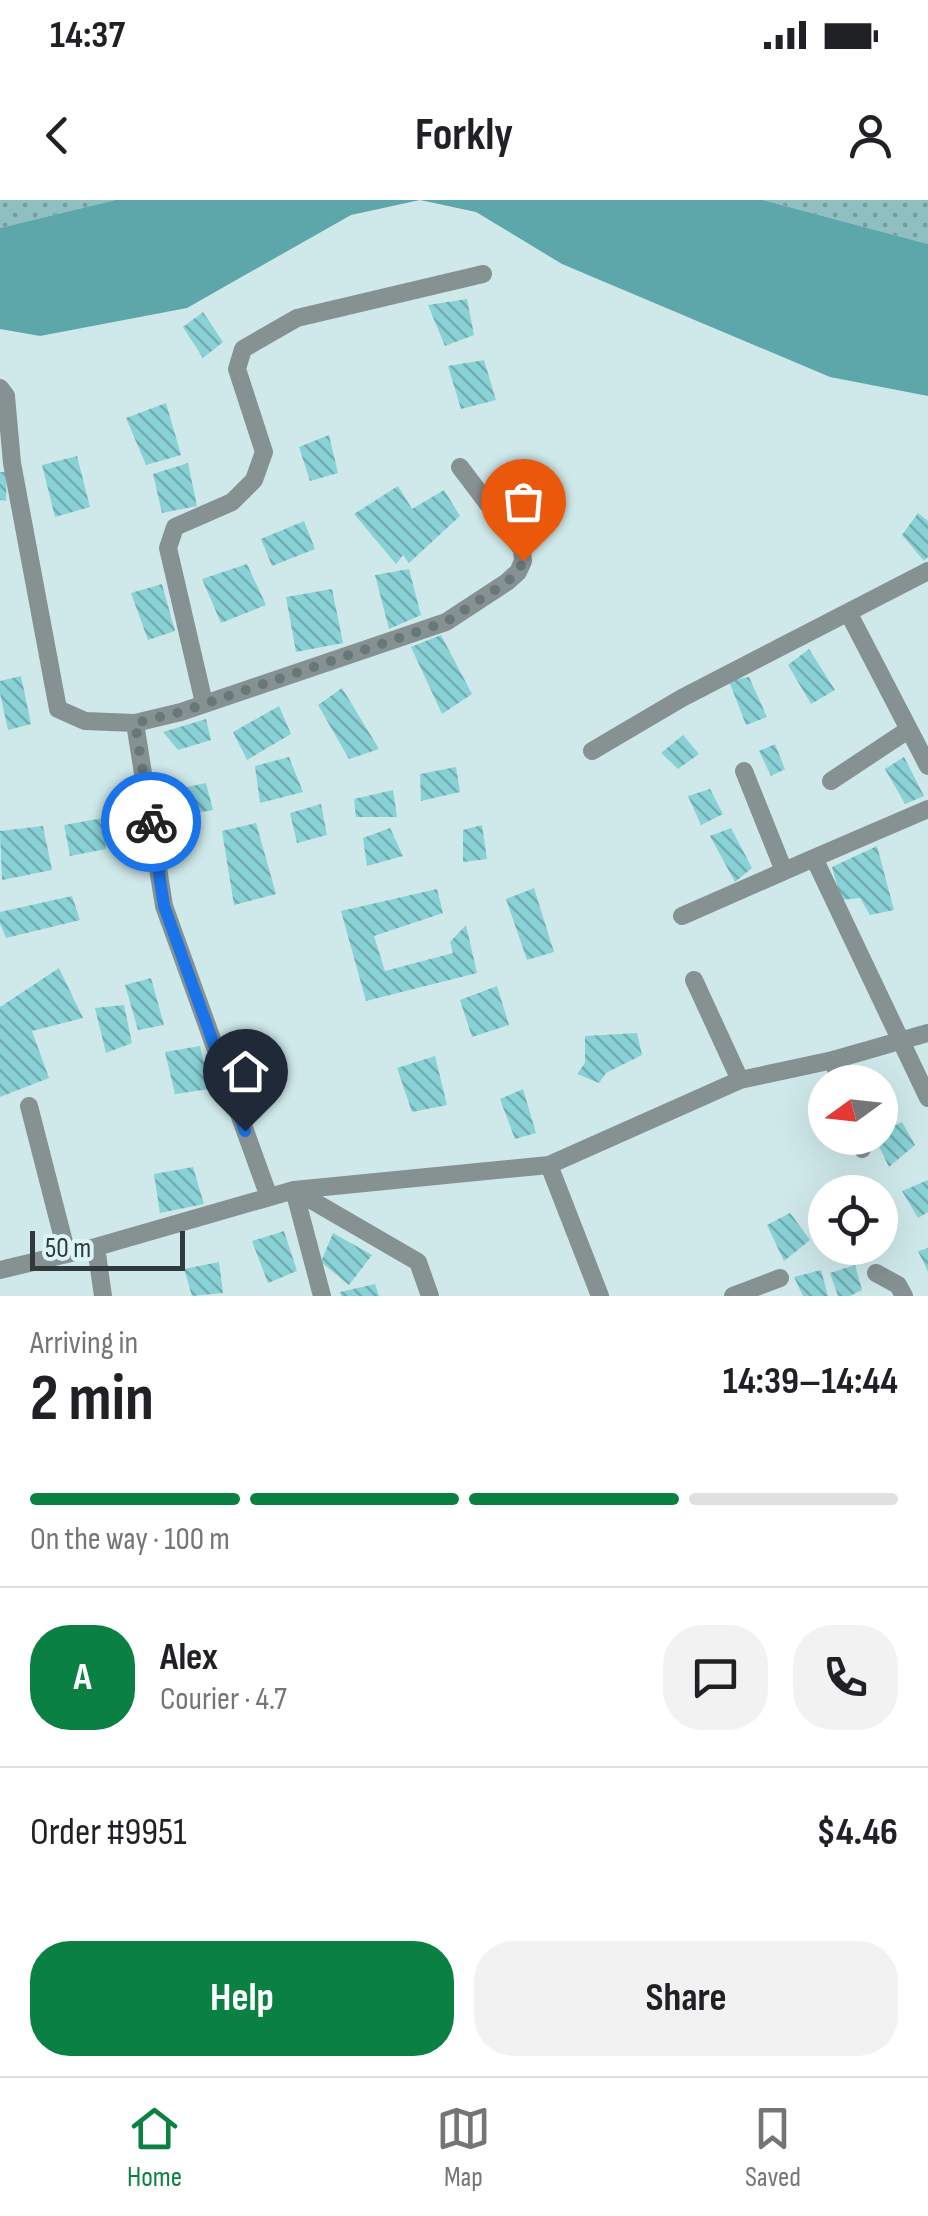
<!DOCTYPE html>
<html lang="en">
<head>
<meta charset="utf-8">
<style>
	:root { --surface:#fff; --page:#f2f2f2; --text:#202124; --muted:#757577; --line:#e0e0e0; --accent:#0b8043 }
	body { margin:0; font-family:"Sofia Sans Condensed",sans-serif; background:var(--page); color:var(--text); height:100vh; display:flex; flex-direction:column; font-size:38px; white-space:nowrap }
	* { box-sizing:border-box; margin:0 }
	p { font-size:32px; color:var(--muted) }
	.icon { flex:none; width:55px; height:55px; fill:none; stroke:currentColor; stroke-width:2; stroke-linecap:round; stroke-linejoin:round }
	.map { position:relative; height:1096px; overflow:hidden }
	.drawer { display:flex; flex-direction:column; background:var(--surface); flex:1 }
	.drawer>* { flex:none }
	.needle { width:65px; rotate:255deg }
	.fabs { position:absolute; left:808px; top:865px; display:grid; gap:20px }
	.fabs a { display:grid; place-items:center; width:90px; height:90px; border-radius:50%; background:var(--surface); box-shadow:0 10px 40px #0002; font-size:50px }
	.scale { position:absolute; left:30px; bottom:25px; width:155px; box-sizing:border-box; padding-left:10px; border:5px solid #303a3a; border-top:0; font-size:28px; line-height:35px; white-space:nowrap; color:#303a3a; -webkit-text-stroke:8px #dcf6f7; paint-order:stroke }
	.pin { position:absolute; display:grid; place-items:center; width:85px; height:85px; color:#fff; margin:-102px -42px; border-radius:50% 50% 50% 0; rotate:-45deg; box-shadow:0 0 10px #0007 }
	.pin .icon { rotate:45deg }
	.courier { position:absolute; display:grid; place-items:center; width:100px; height:100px; margin:-50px; border:8px solid #1a73e8; border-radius:50%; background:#fff; color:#222; box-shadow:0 2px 12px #0007 }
	.overview em { font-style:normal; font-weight:700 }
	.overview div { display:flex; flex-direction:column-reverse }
	.overview { display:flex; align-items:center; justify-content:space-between; height:170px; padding:0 30px }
	h1 { font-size:65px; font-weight:700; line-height:75px }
	.bar { display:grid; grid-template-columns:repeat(4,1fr); gap:15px 10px; align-content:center; height:120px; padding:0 30px }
	.bar i { height:12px; border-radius:8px; background:var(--line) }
	.bar .active { background:var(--accent) }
	.bar p { grid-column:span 4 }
	.line { display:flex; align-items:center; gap:25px; padding:0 30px; border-top:2px solid var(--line) }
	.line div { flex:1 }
	.round { display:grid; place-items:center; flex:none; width:105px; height:105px; border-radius:40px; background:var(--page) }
	.action { display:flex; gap:20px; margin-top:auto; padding:20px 30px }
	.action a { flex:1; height:115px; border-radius:40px; background:var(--accent); color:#fff; font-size:40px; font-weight:700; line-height:115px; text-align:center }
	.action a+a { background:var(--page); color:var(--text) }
	.status { display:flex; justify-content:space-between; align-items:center; height:70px; padding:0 50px; background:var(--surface); direction:ltr }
	.status svg { height:28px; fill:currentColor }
	header { display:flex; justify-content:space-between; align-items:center; height:130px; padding:0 30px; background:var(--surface); font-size:45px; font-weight:700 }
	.tab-bar { display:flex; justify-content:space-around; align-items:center; height:140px; border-top:2px solid var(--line); background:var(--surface); font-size:28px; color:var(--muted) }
	.tab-bar a { display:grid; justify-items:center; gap:5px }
	.tab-bar .active { color:var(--accent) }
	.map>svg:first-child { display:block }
</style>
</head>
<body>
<div class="status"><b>14:37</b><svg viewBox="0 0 49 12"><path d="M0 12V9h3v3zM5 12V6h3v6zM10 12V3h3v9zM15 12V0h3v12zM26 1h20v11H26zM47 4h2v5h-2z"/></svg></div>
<header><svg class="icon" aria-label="back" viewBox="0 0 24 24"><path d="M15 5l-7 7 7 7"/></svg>Forkly<svg class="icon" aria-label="person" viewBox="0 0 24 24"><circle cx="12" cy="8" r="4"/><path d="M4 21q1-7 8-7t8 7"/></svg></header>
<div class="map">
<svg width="928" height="1096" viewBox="0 0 928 1096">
	<defs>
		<pattern id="grass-dots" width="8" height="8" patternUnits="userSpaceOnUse" patternTransform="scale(2.5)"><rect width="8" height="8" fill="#90bfc1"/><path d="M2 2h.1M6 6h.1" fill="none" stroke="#769c9e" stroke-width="1.8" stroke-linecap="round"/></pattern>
		<pattern id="building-back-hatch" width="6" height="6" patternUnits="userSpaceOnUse" patternTransform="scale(2.5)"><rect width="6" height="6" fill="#88d2d6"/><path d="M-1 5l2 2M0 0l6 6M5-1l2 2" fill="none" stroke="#70abaf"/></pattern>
	</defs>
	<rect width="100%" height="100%" fill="#cfe9ea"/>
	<path fill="url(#grass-dots)" d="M0,0h115l-115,28z
		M763,0h165v44z"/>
	<path fill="#5da7aa" d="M115,0h648l165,44v152l-98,-19 -268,-113 -86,-52 -56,-12 -69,15 -164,93 -147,28 -40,-7v-101z"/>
	<path fill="url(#building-back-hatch)" d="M467,99l7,36 -29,11 -17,-41z
		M203,112l20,30 -20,16 -20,-31z
		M484,160l12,40 -35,9 -13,-43z
		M166,203l15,52 -35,10 -20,-47z
		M329,235l9,38 -28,8 -11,-34z
		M77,256l13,51 -35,10 -13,-52z
		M188,263l9,43 -35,7 -9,-39z
		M0,272h7l-1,29 -6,-1z
		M398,286l14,23 32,-19 16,26 -51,47 -6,-8 -7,9 -42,-50z
		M918,313l10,8v36l-4,4 -22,-26z
		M304,321l11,28 -43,17 -11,-27z
		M247,364l19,41 -45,18 -19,-44z
		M409,369l12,46 -32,14 -14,-54z
		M162,384l13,47 -27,9 -17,-47z
		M332,389l11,54 -47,9 -10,-55z
		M441,435l31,59 -30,20 -31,-67z
		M809,449l26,41 -24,14 -23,-39z
		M21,476l10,48 -23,6 -8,-37v-12z
		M749,477l18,40 -21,8 -17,-44z
		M342,488l37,61 -30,10 -31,-54z
		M279,506l12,28 -44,26 -14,-28z
		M206,519l5,21 -33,10 -15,-18z
		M683,535l16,19 -21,15 -17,-16z
		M775,544l10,25 -14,7 -12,-25z
		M289,557l14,35 -43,11 -5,-37z
		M904,557l20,39 -19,8 -20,-35z
		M456,567l4,25 -39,9 -1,-27z
		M206,583l7,27 -44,8 -5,-26z
		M710,589l13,25 -22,11 -13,-29z
		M393,590l4,27h-41l-2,-18z
		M321,604l6,31 -30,8 -7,-30z
		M103,618l3,31 -36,7 -6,-31z
		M256,623l20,71 -42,11 -12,-74z
		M482,625l5,34 -24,3v-32z
		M43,626l9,44 -50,10 -2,-49z
		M390,628l13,28 -36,10 -4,-28z
		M731,628l21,40 -17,14 -25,-46z
		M877,646l17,64 -24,5 -10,-17 -19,2 -9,-33z
		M534,688l20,64 -27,8 -21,-61z
		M437,689l6,24 -69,23 11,35 68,-18 -3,-11 16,-17 11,48 -111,28 -25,-90z
		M72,696l8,24 -74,18 -6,-15v-11z
		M59,768l24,50 -51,13 17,47 -49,19v-90z
		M151,778l13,47 -26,5 -13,-45z
		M497,786l12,39 -37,12 -12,-37z
		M124,805l8,38 -26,10 -11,-45z
		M637,833l5,22 -36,18 -7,10 -22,-9 8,-11v-27z
		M200,846l10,43 -35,5 -10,-42z
		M435,856l12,49 -35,7 -15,-44z
		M523,889l13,44 -21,6 -15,-40z
		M902,922l13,23 -26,22 -14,-29h5v-6z
		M193,967l11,37 -44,9 -6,-39z
		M928,980v32l-10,6 -16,-27z
		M790,1013l20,27 -26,21 -17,-36z
		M284,1031l13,40 -29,12 -16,-42z
		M333,1033l39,22 -23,30 -28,-23z
		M928,1048v24l-10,-21z
		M219,1062l4,31 -31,3 -8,-27z
		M855,1065l7,25 -12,6h-12l-8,-23z
		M821,1070l7,26h-25l-9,-19z
		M375,1084l4,12h-38l-1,-4z"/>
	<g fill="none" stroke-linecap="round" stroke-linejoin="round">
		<path stroke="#869191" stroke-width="18" d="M0,188l6,8 6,67 46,246 27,12 50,2 46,-11 265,-90 61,-40 11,-10 5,-11 -1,-12 -62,-82
			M849,414l79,152
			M204,503l-36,-155 7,-21 57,-25 22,-22 10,-28 -27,-83 6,-20 54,-31 186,-44
			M135,523l29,183 105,291
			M592,551l90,-53 246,-127
			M744,571l40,100
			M831,581l77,-51
			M928,609l-114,49 114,240
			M682,716l132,-58
			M694,780l46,100
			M833,860l7,22
			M29,906l38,148
			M859,938l3,11
			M549,965l51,131
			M294,990l124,72 12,34
			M294,990l28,106
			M96,1047l7,49
			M0,1070l96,-23 198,-57 255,-25 191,-85 93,-20 95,-27
			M876,1073l22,12 6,11
			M733,1096l47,-18"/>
	</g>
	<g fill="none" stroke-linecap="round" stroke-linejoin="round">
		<path stroke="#687778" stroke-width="10" stroke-dasharray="0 18" d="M151,622l-16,-99 46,-11 265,-90 61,-40 11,-10 5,-11"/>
		<path stroke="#1a73e8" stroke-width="12" d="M151,622l13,84 81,225"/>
	</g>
</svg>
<div class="fabs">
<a><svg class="needle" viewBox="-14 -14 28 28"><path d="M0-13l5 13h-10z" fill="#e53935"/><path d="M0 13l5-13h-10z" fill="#757577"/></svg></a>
<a><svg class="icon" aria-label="locate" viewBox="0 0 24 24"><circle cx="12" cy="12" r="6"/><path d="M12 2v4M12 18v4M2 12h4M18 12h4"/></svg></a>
</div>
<div class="scale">50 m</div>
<div class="pin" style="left:523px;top:361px;background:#ea580c"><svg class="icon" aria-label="bag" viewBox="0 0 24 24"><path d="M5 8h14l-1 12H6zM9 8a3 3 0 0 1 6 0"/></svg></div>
<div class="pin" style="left:245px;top:931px;background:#1f2937"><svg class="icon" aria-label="home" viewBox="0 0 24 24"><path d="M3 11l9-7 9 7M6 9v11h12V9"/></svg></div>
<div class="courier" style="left:151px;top:622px"><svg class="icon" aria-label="bike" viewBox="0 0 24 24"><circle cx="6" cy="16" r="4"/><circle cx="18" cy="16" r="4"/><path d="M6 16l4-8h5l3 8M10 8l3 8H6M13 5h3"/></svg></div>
</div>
<section class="drawer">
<div class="overview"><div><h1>2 min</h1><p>Arriving in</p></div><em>14:39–14:44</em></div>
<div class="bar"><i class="active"></i><i class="active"></i><i class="active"></i><i></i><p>On the way · 100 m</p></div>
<div class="line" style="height:180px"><b class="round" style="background:var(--accent);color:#fff">A</b><div><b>Alex</b><p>Courier · 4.7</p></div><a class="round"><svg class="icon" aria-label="chat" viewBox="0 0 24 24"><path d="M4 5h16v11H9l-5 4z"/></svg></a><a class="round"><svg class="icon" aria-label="phone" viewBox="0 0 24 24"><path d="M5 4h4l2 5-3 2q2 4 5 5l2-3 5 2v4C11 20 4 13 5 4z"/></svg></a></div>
<div class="line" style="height:130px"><div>Order #9951</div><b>$4.46</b></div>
<div class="action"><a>Help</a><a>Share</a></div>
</section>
<nav class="tab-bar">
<a class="active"><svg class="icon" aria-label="home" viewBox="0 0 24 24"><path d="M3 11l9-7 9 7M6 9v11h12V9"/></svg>Home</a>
<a><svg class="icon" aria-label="map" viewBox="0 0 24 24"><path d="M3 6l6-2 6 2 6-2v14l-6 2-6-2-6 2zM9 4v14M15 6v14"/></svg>Map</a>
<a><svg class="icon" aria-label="saved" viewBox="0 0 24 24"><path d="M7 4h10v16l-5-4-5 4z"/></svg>Saved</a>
</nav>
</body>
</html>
